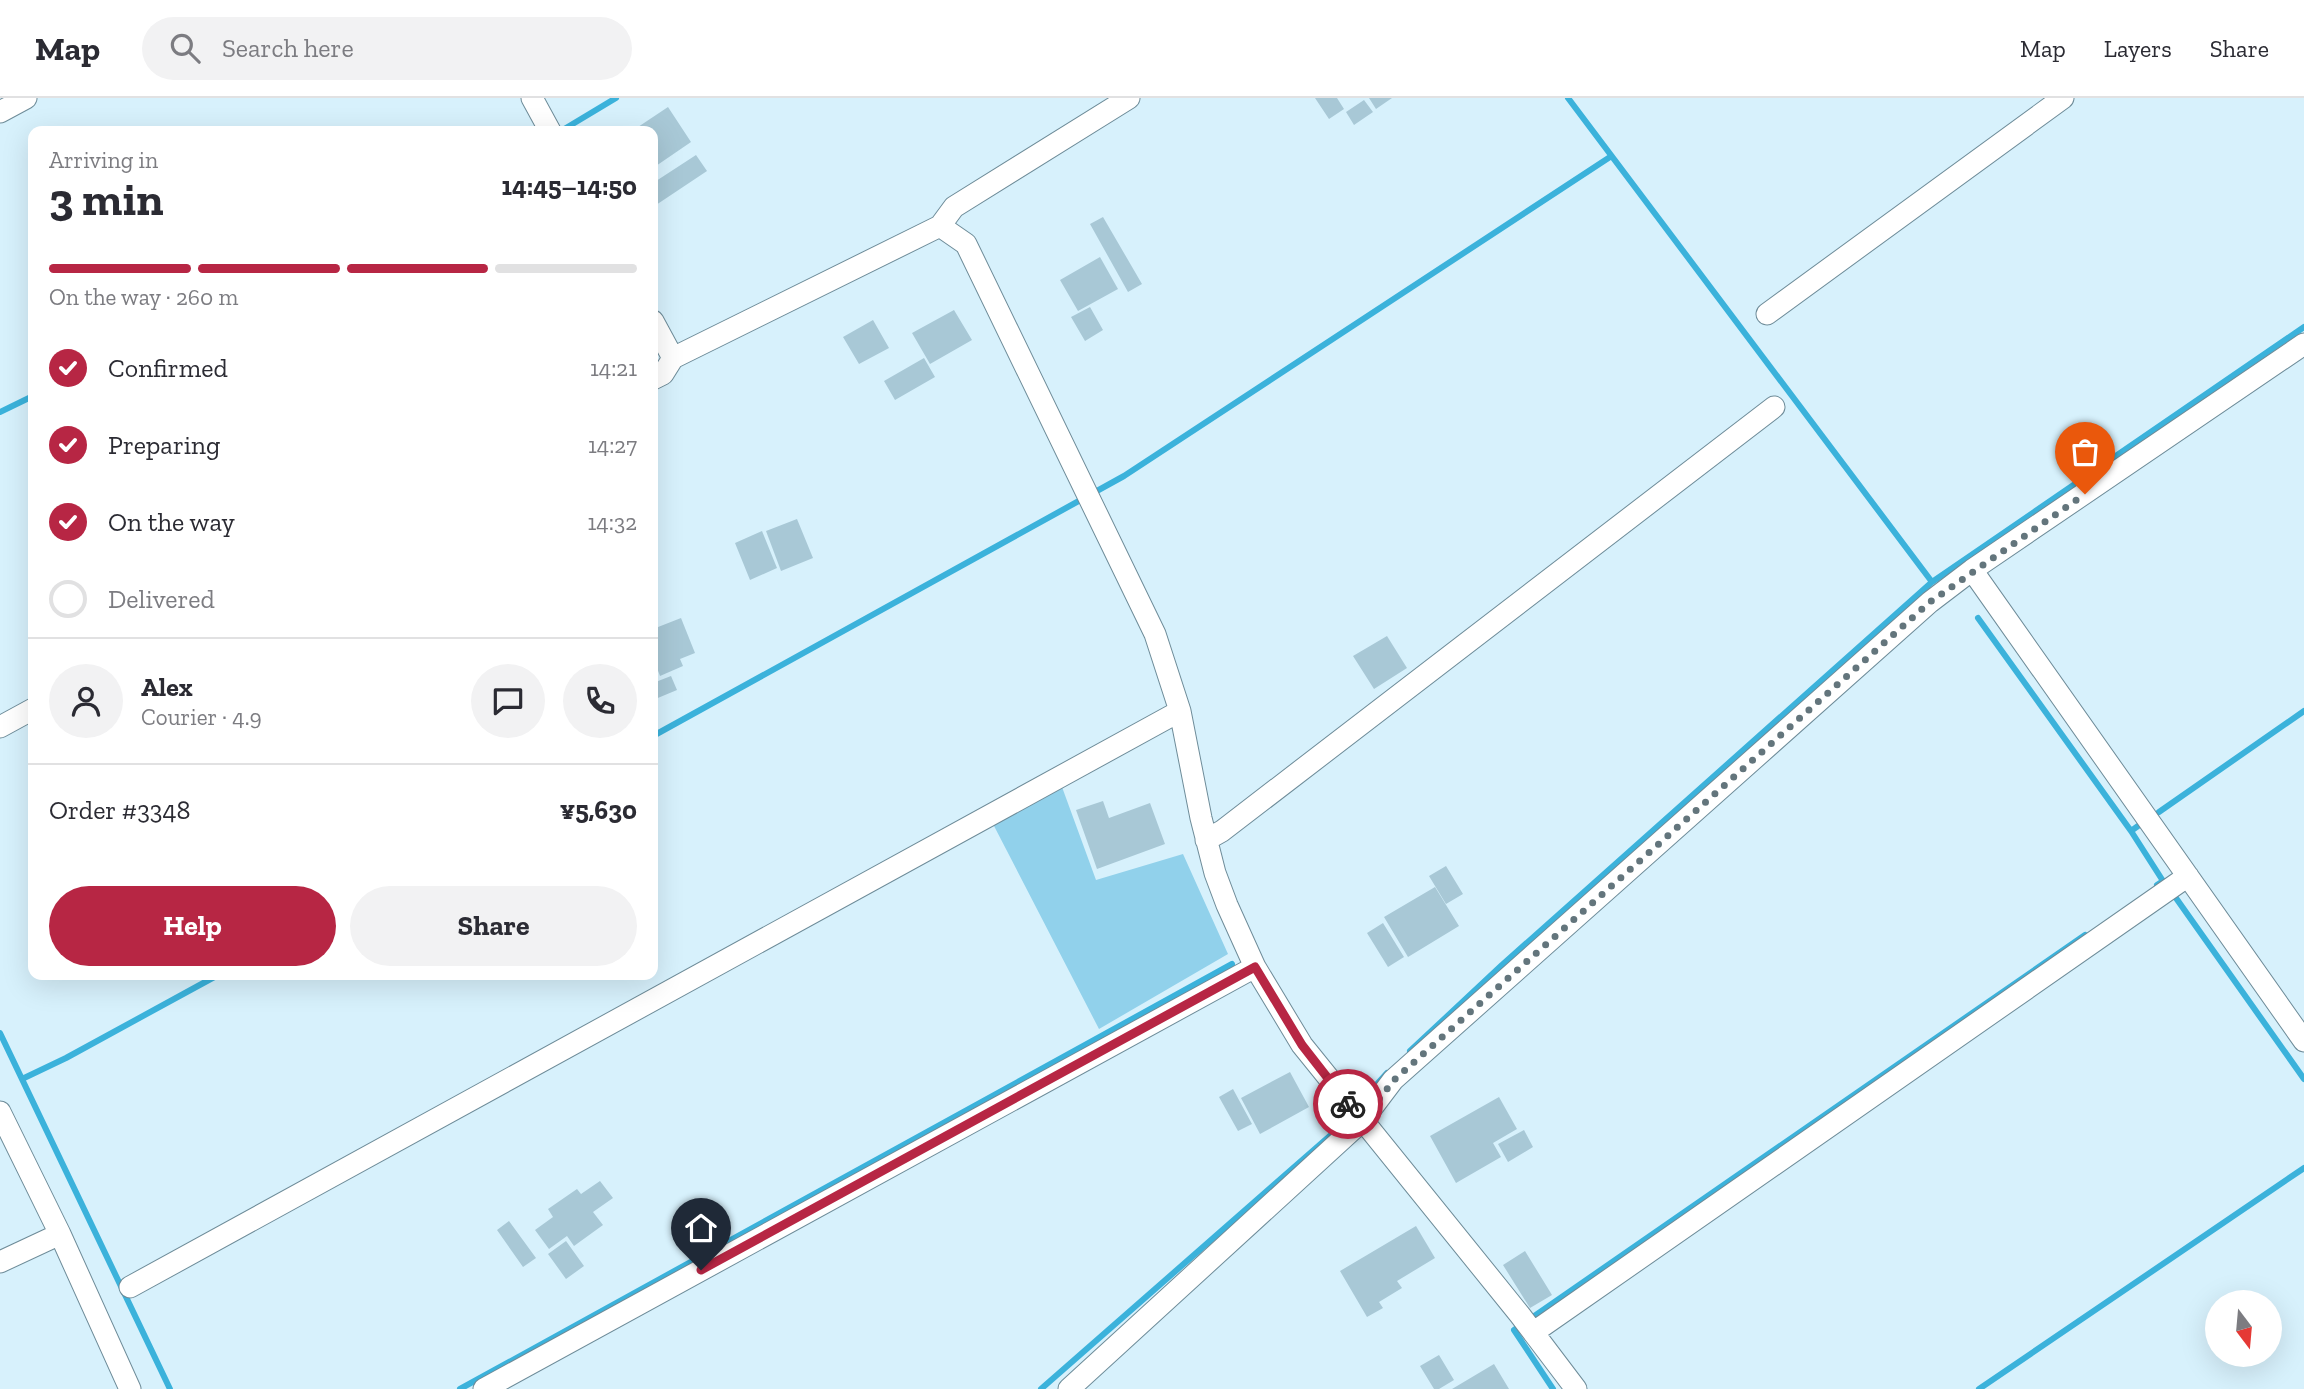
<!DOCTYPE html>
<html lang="en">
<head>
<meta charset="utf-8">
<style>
	:root { --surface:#fff; --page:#f2f2f3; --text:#2b2b33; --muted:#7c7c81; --line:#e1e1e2; --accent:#b72644 }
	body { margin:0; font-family:"Zilla Slab",serif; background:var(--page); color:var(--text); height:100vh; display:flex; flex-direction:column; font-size:26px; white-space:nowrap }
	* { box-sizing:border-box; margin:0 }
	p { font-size:23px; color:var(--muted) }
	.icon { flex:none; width:38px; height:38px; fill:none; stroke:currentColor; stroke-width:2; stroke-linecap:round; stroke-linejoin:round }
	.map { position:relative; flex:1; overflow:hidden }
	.sheet { position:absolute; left:28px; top:28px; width:630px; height:854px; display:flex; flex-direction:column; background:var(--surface); border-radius:14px; box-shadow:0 7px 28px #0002 }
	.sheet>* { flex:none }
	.needle { width:46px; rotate:164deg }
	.fabs { position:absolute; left:2205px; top:1192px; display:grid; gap:14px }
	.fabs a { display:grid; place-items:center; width:77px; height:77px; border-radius:50%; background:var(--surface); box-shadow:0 7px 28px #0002; font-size:35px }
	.pin { position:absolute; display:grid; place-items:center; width:60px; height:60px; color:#fff; margin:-72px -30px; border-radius:50% 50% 50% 0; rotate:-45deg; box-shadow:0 0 7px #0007 }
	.pin .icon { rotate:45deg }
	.courier { position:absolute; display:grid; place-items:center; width:70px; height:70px; margin:-35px; border:5px solid #b72644; border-radius:50%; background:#fff; color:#222; box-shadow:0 2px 9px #0007 }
	.overview em { font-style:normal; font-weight:700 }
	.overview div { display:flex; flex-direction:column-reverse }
	.overview { display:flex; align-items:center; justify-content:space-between; height:119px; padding:0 21px }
	h1 { font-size:46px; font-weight:700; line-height:52px }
	.bar { display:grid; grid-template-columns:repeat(4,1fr); gap:10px 7px; align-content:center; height:84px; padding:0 21px }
	.bar i { height:9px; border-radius:5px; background:var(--line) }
	.bar .on { background:var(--accent) }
	.bar p { grid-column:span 4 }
	.line { display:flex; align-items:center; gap:18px; padding:0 21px; border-top:2px solid var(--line) }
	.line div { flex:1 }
	.round { display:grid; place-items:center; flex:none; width:74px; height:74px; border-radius:37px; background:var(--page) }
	ol { padding:0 21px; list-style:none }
	li { display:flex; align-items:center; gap:21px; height:77px }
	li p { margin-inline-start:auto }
	li .icon { padding:7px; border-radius:50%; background:var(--accent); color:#fff; stroke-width:4 }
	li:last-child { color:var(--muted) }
	li i { width:38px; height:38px; border:4px solid var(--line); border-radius:50% }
	.primary-button { display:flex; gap:14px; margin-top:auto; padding:14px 21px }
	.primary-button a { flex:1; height:80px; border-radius:42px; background:var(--accent); color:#fff; font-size:28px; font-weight:700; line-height:80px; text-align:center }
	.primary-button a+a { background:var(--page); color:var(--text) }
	header { display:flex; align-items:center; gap:42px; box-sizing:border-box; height:98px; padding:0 35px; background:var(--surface); border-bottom:2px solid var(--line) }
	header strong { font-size:33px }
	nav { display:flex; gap:38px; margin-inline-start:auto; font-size:24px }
	.search { width:490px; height:63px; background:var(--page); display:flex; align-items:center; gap:18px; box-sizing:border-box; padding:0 24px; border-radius:38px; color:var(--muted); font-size:26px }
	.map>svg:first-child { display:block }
</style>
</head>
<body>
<header>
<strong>Map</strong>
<div class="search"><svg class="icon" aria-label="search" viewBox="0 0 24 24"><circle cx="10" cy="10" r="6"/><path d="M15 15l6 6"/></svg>Search here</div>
<nav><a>Map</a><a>Layers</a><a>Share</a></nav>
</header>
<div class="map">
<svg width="2304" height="1291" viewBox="0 0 2304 1291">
	<rect width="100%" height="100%" fill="#d7f1fc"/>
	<path fill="#91d1eb" d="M1062,689l34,93 87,-26 45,100 -129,75 -106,-205z"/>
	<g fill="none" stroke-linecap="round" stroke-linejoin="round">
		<path stroke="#3bb2db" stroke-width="6" d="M1568,0l364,484
			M561,33l55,-33
			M0,314l33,-16
			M1978,520l153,213
			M653,638l471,-260 486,-319
			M2159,714l145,-101
			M2138,728l-7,5 32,50 -6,4
			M2171,793l133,188
			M0,935l170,356
			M1410,953l92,-86 430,-383 372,-255
			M22,981l44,-21 152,-83
			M460,1291l772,-425
			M1041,1291l291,-255 55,-61
			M1553,1291l-39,-59 571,-395
			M1979,1291l325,-221"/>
	</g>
	<path fill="#a8c8d6" d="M1315,0h22l7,11 -15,10z
		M1369,0h23l-16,11z
		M1364,2l9,12 -19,13 -8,-13z
		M668,9l23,35 -38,26v-37h-21z
		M696,57l11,16 -54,36v-24z
		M1103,119l39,67 -14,8 -38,-68z
		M1100,159l18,32 -40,22 -18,-31z
		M1090,209l13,23 -18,11 -14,-24z
		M954,212l18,30 -42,24 -18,-31z
		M873,222l16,28 -30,16 -16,-27z
		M924,260l11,19 -40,23 -11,-19z
		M797,421l16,39 -32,13 -15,-40z
		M762,433l15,37 -27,12 -15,-37z
		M681,520l14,35 -15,6 3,7 -23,10 -3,-8 -4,2v-41z
		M1387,538l20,32 -33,21 -21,-33z
		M671,578l6,14 -24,10v-17z
		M1103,703l6,17 41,-15 15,41 -68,25 -21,-59z
		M1446,768l17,28 -17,10 -17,-28z
		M1435,789l24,39 -51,31 -24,-40z
		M1383,825l21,34 -16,10 -21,-34z
		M1290,974l19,35 -49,27 -19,-36z
		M1233,991l19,35 -14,7 -19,-34z
		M1499,999l18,32 -24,14 8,14 -45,26 -26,-47z
		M1524,1032l9,17 -25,15 -10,-18z
		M600,1083l13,17 -20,14 10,13 -29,21 -7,-10 -18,13 -14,-19 18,-13 -5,-8 29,-20 4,5z
		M509,1123l27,37 -13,9 -26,-37z
		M1416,1128l19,32 -38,23 5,7 -23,14 4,6 -16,9 -27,-46z
		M566,1143l18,25 -18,13 -18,-25z
		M1525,1153l27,44 -22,13 -27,-43z
		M1439,1257l15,25 -15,9h-5l-14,-23z
		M1494,1266l15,25h-57z"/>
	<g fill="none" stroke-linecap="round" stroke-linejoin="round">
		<g stroke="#6e8c99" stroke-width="23">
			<path id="minor" d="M532,0l18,33
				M0,14l26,-14
				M940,128l14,-19 175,-109
				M1767,216l296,-216
				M653,223l20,37 267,-132 26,18 189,390 25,77 21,107 14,55 12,32 28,62 47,78 218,270 56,74
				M653,281l10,-5 10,-16
				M1972,472l332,471
				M0,629l33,-18
				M1206,742l16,-9 552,-424
				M0,1014l60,122 70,155
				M0,1164l60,-28
				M130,1189l1050,-576
				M1534,1234l654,-456
				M484,1291l771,-422
				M1069,1291l293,-268 31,-41 537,-478 42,-32 332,-226"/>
		</g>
		<use href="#minor" stroke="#fff" stroke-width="21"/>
	</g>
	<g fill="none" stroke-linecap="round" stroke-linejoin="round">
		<path stroke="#63757c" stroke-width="7" stroke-dasharray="0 12.6" d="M1348,1006l14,17 32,-41 536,-478 155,-108"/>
		<path stroke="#b72644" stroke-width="9" d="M701,1172l554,-303 47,78 46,59"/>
	</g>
</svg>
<div class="fabs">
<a><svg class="needle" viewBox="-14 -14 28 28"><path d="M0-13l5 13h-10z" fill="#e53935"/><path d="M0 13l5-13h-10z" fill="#7c7c81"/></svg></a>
</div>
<div class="pin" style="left:2085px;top:396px;background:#ea580c"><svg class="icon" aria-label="bag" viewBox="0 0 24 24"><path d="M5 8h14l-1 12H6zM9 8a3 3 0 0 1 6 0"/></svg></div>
<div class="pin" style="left:701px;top:1172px;background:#1f2937"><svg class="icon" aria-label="home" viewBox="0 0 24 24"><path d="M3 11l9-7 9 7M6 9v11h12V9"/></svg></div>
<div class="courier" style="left:1348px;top:1006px"><svg class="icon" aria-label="bike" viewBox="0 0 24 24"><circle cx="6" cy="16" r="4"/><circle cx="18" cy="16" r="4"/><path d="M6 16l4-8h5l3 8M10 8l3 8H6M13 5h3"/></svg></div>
<section class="sheet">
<div class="overview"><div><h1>3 min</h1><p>Arriving in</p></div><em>14:45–14:50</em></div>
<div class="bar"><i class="on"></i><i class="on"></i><i class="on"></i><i></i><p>On the way · 260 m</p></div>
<ol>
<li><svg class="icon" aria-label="check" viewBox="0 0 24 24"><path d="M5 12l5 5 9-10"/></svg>Confirmed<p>14:21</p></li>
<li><svg class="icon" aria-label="check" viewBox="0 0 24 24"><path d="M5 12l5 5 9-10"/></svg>Preparing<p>14:27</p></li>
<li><svg class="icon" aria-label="check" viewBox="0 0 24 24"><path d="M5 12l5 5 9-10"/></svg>On the way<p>14:32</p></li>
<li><i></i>Delivered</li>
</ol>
<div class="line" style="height:126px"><a class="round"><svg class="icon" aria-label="person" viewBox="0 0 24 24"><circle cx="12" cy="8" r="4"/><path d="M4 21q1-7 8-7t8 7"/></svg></a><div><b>Alex</b><p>Courier · 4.9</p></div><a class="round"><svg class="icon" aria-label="chat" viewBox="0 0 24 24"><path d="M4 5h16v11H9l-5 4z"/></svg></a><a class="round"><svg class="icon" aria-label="phone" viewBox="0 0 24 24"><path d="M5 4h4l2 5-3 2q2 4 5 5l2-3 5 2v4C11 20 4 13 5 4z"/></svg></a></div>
<div class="line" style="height:91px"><div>Order #3348</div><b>¥5,630</b></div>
<div class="primary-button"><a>Help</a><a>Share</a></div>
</section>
</div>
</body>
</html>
